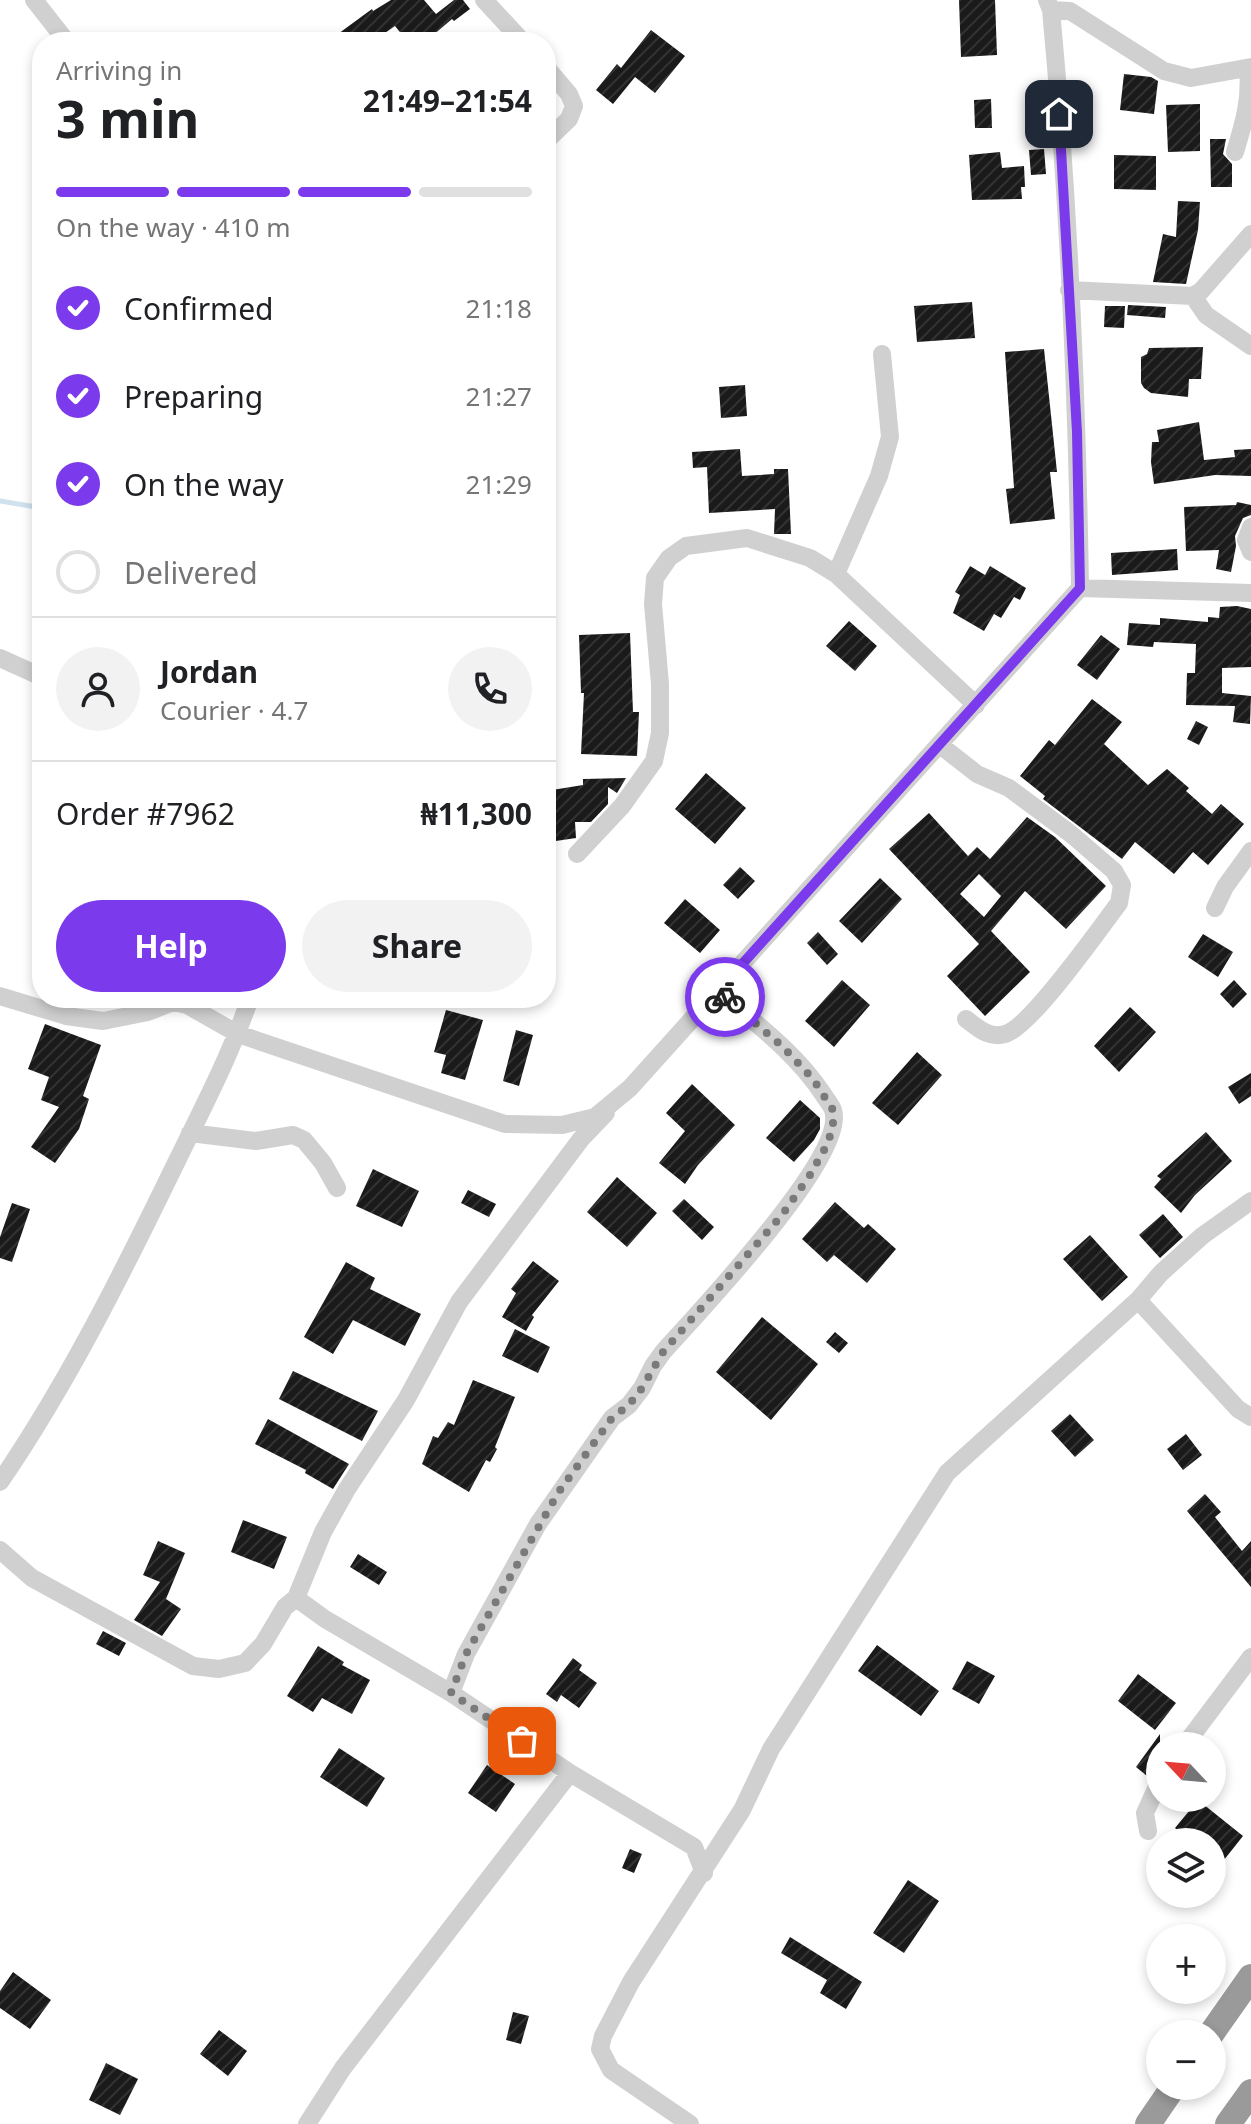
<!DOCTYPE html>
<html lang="en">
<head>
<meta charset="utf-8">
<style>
	:root { --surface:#fff; --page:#f2f2f2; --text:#202124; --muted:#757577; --line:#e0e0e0; --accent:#7c3aed }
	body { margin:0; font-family:"Noto Sans",sans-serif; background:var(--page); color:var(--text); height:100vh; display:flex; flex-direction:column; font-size:30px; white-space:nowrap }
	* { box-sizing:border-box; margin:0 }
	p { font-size:26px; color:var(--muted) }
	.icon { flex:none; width:44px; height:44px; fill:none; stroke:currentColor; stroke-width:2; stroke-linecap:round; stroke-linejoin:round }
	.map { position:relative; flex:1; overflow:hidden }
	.sheet { position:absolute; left:32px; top:32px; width:524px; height:976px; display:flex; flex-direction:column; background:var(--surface); border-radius:32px; box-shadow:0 4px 12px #0003 }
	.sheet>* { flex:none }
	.needle { width:52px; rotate:296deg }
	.controls { position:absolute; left:1146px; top:1732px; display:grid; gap:16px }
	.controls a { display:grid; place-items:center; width:80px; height:80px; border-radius:50%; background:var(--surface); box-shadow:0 4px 12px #0003; font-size:40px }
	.pin { position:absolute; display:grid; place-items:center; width:68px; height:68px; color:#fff; margin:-34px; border-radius:16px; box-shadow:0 4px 12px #0006 }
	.courier { position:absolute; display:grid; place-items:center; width:80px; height:80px; margin:-40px; border:6px solid #7c3aed; border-radius:50%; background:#fff; color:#222; box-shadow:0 2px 10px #0007 }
	.head em { font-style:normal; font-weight:700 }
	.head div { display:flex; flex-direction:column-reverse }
	.head { display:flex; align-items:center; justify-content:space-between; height:136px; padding:0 24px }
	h1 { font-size:52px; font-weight:700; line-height:60px }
	.bar { display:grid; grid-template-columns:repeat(4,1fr); gap:12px 8px; align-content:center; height:96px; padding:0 24px }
	.bar i { height:10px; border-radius:6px; background:var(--line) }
	.bar .active { background:var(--accent) }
	.bar p { grid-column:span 4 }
	.line { display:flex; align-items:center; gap:20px; padding:0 24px; border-top:2px solid var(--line) }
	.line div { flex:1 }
	.round { display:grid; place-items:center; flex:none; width:84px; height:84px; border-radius:42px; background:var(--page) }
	ol { padding:0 24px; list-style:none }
	li { display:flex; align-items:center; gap:24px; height:88px }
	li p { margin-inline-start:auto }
	li .icon { padding:8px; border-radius:50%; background:var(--accent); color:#fff; stroke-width:4 }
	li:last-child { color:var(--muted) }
	li i { width:44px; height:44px; border:4px solid var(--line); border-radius:50% }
	.action { display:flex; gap:16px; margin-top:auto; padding:16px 24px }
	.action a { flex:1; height:92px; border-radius:48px; background:var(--accent); color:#fff; font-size:32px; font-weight:700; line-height:92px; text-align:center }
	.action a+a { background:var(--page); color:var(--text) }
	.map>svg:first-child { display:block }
</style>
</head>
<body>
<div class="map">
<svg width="1251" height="2124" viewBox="0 0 1251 2124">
	<defs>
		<pattern id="building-hatch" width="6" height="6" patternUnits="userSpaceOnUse" patternTransform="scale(2)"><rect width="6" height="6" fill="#1a1a1a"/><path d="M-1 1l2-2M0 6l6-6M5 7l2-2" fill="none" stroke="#333"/></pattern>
	</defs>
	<rect width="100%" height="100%" fill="#fff"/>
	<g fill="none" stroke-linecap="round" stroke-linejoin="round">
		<path stroke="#cfe2ee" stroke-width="5" d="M0,501l42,7"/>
	</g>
	<path fill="url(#building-hatch)" fill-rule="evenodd" d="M391,0h33l12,14 18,-14h9l7,9 -16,12 -2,-2 -27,23h-17l-13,-16 -23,16h-45l45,-33 1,2z
		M959,0h36l2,55 -36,2z
		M651,30l34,26 -30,37 -20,-16 -22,27 -17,-14 21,-26 4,4z
		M1124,74l27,3 7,4 -4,33 -34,-4z
		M991,99l1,29h-17l-1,-28z
		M1200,104v47l-32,1 -2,-47z
		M1210,139h16l-3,15 9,10v23h-21z
		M1044,149l2,25 -15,1 -2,-25z
		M1000,152l2,16 22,-2 1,21h-4l1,12 -50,1 -3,-45z
		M1114,155l42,1v34l-42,-1z
		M1178,201l22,1 -2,28 -12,54 -33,-2 10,-48 13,3z
		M972,302l3,36 -58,4 -3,-36z
		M1128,305l38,2 -1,11 -38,-3z
		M1105,306h20l-1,22 -20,-1z
		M1203,347l-2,32h-12l-1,18 -37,-4 -7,-5 -3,-5v-26l6,-3 2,-6z
		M1044,349l13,123h-7l5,47 -45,5 -4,-35 8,-1 -9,-136z
		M745,385l2,31 -26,2 -2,-31z
		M1199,422l5,38 31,-3 -1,-7 17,-1v27l-36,-1 -61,9 -3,-22 1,-20h7l-2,-12z
		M740,449l2,27 32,-2v-5h14l3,65h-17l1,-25 -66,4 -2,-46 -14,1 -1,-16z
		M1237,502l14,3v10l-8,3 -8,18 1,10 -5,26 -15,-3 3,-19 -33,1 -2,-44 52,-2z
		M1177,549l1,21 -66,5 -1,-22z
		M970,566l15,9 5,-9 36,22 -6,12 -6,-3 -13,21 -7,-4 -10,17 -31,-18 7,-18 -5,-3z
		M1237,606l14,3v58l-29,1v25l29,3 -1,28 -17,-2 2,-16 -49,-1 1,-32h8l1,-29 -42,-2 -1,5 -26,-2 2,-22 31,2v-7l48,4v-5l11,1 1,-11z
		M849,621l28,25 -22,25 -29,-25z
		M630,633l3,79h6l-2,44 -56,-2 3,-61h-3l-2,-58z
		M1101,635l19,14 -23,31 -20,-15z
		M1092,699l30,23 -18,22 44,41 19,-16 22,19 -3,3 26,23 9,-10 23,20 -36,41 -15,-13 -19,22 -39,-32 -13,17 -79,-60 2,-3 -25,-20 29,-36 6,5z
		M1196,721l12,6 -9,18 -12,-6z
		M706,773l40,35 -31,36 -40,-35z
		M626,778l-9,15 -9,-6v17l-17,18h-16l1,16 -27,4 -3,-51 37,-6v-6z
		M929,813l39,43 9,-9 13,12 37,-42 28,20 51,49 -40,43 -41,-38 -34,40 39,41 -45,44 -38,-40 32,-32 -90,-95zM979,874l22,22 -17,21 -24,-23z
		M740,867l15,14 -17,18 -15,-14z
		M880,878l22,21 -40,44 -23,-22z
		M685,899l35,31 -20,23 -36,-30z
		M818,932l20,22 -11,11 -20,-22z
		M1203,934l30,18 -15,25 -30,-20z
		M842,980l28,25 -36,42 -29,-26z
		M1234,980l13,14 -14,14 -13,-14z
		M1130,1007l26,25 -37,40 -25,-26z
		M446,1010l37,10 -18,60 -24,-7 5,-18 -12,-3z
		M45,1024l56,21 -18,51 6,3 -10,30 -24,34 -24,-16 28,-40 -18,-7 8,-23 -21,-8z
		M516,1030l17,5 -14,51 -16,-5z
		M917,1052l25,23 -44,50 -26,-22z
		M1251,1073v23l-12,8 -11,-17z
		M692,1084l43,41 -37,40 -13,19 -26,-21 26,-32 -19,-18z
		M800,1100l20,18v11l-6,11 -20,22 -28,-24z
		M1206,1132l26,29 -37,34 -14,18 -27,-26 7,-8 -4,-3z
		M373,1169l46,22 -17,36 -46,-21z
		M617,1177l40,36 -30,34 -40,-35z
		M468,1190l28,14 -7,13 -28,-14z
		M684,1199l30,28 -12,13 -30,-29z
		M835,1202l29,26 4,-4 28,25 -29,34 -33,-28 -7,7 -25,-23z
		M12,1203l18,6 -18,53 -12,-4v-21z
		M1163,1214l20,23 -23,21 -21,-23z
		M1090,1235l38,42 -26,24 -39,-42z
		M533,1261l26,20 -27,34 2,2 -8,14 -24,-14 14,-24 -5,-4z
		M346,1262l29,16 -5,11 51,25 -16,32 -52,-26 -20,34 -29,-17z
		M762,1317l56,47 -47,56 -55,-48z
		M515,1329l35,18 -12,26 -36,-17z
		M835,1332l13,11 -9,10 -13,-11z
		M293,1371l85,40 -16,30 -83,-42z
		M473,1380l42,17 -20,50 2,2 -7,13 -4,-2 -17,32 -47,-28 11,-28 5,2 10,-16 6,3z
		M1070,1414l24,26 -19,17 -24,-26z
		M268,1419l81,45 -16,25 -28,-16 1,-3 -51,-26z
		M1186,1434l16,21 -19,15 -16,-21z
		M1205,1494l16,18 -6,5 27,34 9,-10v46l-64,-76z
		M243,1520l44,17 -13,32 -43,-17z
		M158,1541l27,12 -19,46 15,10 -19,27 -28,-16 26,-38 -17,-7z
		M358,1554l29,18 -8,13 -29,-18z
		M103,1631l23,12 -7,13 -23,-12z
		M877,1645l62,46 -18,25 -63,-45z
		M318,1646l26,16 -2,3 28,15 -18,34 -30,-16 -9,14 -26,-16z
		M573,1658l9,7 -3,5 18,13 -18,25 -18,-13 -4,7 -11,-8z
		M967,1661l28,15 -16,28 -27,-15z
		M1138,1674l38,29 -21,27 -37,-29z
		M1160,1734v25l-13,17 -11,-9z
		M339,1748l46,30 -18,29 -47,-30z
		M487,1765l28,19 -19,28 -28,-19z
		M1198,1800l45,36 -23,29 -8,-7v-16h-20l-17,-14z
		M630,1849l12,5 -8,19 -12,-5z
		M908,1880l31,21 -35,52 -31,-20z
		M790,1937l72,45 -16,27 -26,-16 7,-13 -46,-27z
		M13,1972l38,28 -21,29 -30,-21v-17z
		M513,2012l16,4 -8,28 -15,-4z
		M219,2030l28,21 -19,25 -28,-22z
		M106,2063l32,16 -18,36 -31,-15z"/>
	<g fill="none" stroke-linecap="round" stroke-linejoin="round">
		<path stroke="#d0d0d0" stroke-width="18" d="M34,0l33,42
			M484,0l39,42
			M1047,0l4,10c18,192 26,385 29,578
			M1051,10l19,1 94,60 27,7 60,-11
			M546,67l23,27 5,12 -5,13 -23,22
			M1235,152c9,-29 16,-53 13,-84
			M1069,290l124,6 8,-5 50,-57
			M1193,296l13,19 45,31
			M1251,527l-5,13 5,12
			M836,574l43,-98 11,-39 -8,-83
			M0,658l42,19
			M940,745l37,29 32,14 62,46 43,37 8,14 -3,18c-19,25 -89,125 -114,131 -16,5 -27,-6 -39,-15
			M577,854l45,-48 32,-45 6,-28v-49l-7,-80 2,-26 14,-20 17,-12 61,-8 63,20 26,16 140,131
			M1215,908l10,-21 26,-36
			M0,996l66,20 37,5 45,-9 25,-10 14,3 51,29 267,90 57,1 33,-8 35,-29 450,-500 171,5
			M190,1133l66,8 37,-6 11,5 19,23 14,25
			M1138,1300l100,109 13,8
			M0,1482c67,-98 121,-206 173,-313 27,-56 57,-112 77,-171
			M0,1550l32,28 161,88 26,3 26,-6 18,-19 22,-37 11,-9 27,-66 24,-43 59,-89 53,-98 122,-163 25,-26
			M296,1598l29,21 126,74 119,80 124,74 10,26
			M451,1693l15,-39 72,-130 74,-106 17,-13 13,-17 11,-22 10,-14c33,-37 185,-196 170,-242 -2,-5 -7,-11 -10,-16 -27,-41 -68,-71 -105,-103
			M1184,1746l67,-89
			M1148,1831l-3,-18 15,-33
			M307,2124l36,-56 227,-295
			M690,2124l-79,-54 -11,-21 3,-13 28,-54 111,-172 29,-61 176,-276 191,-173 23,-27 41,-37 49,-35"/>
		<path stroke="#9a9a9a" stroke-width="26" d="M1211,2034l40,-57
			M1148,2124l26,-38
			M1228,2124l23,-32"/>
	</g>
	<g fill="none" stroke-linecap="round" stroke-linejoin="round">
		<path stroke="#7a7a7a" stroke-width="8" stroke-dasharray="0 14.4" d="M522,1741l-71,-48 15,-39 92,-161 54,-75 17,-13 13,-17 21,-36 119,-137 28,-40 18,-32 5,-18v-15l-20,-31 -31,-33 -57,-49"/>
		<path stroke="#7c3aed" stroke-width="10" d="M725,997l-7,-6 362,-403 -3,-156 -18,-318"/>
	</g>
</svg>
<div class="controls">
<a><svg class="needle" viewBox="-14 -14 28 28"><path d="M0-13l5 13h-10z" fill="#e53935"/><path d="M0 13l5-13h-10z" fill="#757577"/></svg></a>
<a><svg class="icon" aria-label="layers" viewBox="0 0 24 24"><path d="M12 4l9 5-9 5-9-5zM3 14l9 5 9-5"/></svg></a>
<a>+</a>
<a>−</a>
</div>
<div class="pin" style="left:522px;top:1741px;background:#ea580c"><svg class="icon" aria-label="bag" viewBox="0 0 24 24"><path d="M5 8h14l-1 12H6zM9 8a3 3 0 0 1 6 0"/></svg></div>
<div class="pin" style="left:1059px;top:114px;background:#1f2937"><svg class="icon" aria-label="home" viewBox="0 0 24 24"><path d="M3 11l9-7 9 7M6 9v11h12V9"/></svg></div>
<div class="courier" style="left:725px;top:997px"><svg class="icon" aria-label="bike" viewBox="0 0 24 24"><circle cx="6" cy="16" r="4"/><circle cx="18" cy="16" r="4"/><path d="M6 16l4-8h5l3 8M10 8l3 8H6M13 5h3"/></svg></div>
<section class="sheet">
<div class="head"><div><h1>3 min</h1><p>Arriving in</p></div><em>21:49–21:54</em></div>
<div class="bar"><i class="active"></i><i class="active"></i><i class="active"></i><i></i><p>On the way · 410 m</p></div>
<ol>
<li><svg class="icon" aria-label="check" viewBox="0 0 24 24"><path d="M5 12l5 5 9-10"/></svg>Confirmed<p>21:18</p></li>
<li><svg class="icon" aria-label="check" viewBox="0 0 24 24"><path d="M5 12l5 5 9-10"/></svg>Preparing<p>21:27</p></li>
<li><svg class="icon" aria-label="check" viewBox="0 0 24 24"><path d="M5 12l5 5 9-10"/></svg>On the way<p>21:29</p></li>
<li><i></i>Delivered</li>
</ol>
<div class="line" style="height:144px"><a class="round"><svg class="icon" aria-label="person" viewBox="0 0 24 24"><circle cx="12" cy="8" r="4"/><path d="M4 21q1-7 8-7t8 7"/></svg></a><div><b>Jordan</b><p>Courier · 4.7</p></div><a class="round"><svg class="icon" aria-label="phone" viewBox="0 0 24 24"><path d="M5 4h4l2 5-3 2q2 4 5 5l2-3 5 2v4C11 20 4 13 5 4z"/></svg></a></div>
<div class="line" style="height:104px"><div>Order #7962</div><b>₦11,300</b></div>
<div class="action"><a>Help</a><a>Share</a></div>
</section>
</div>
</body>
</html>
